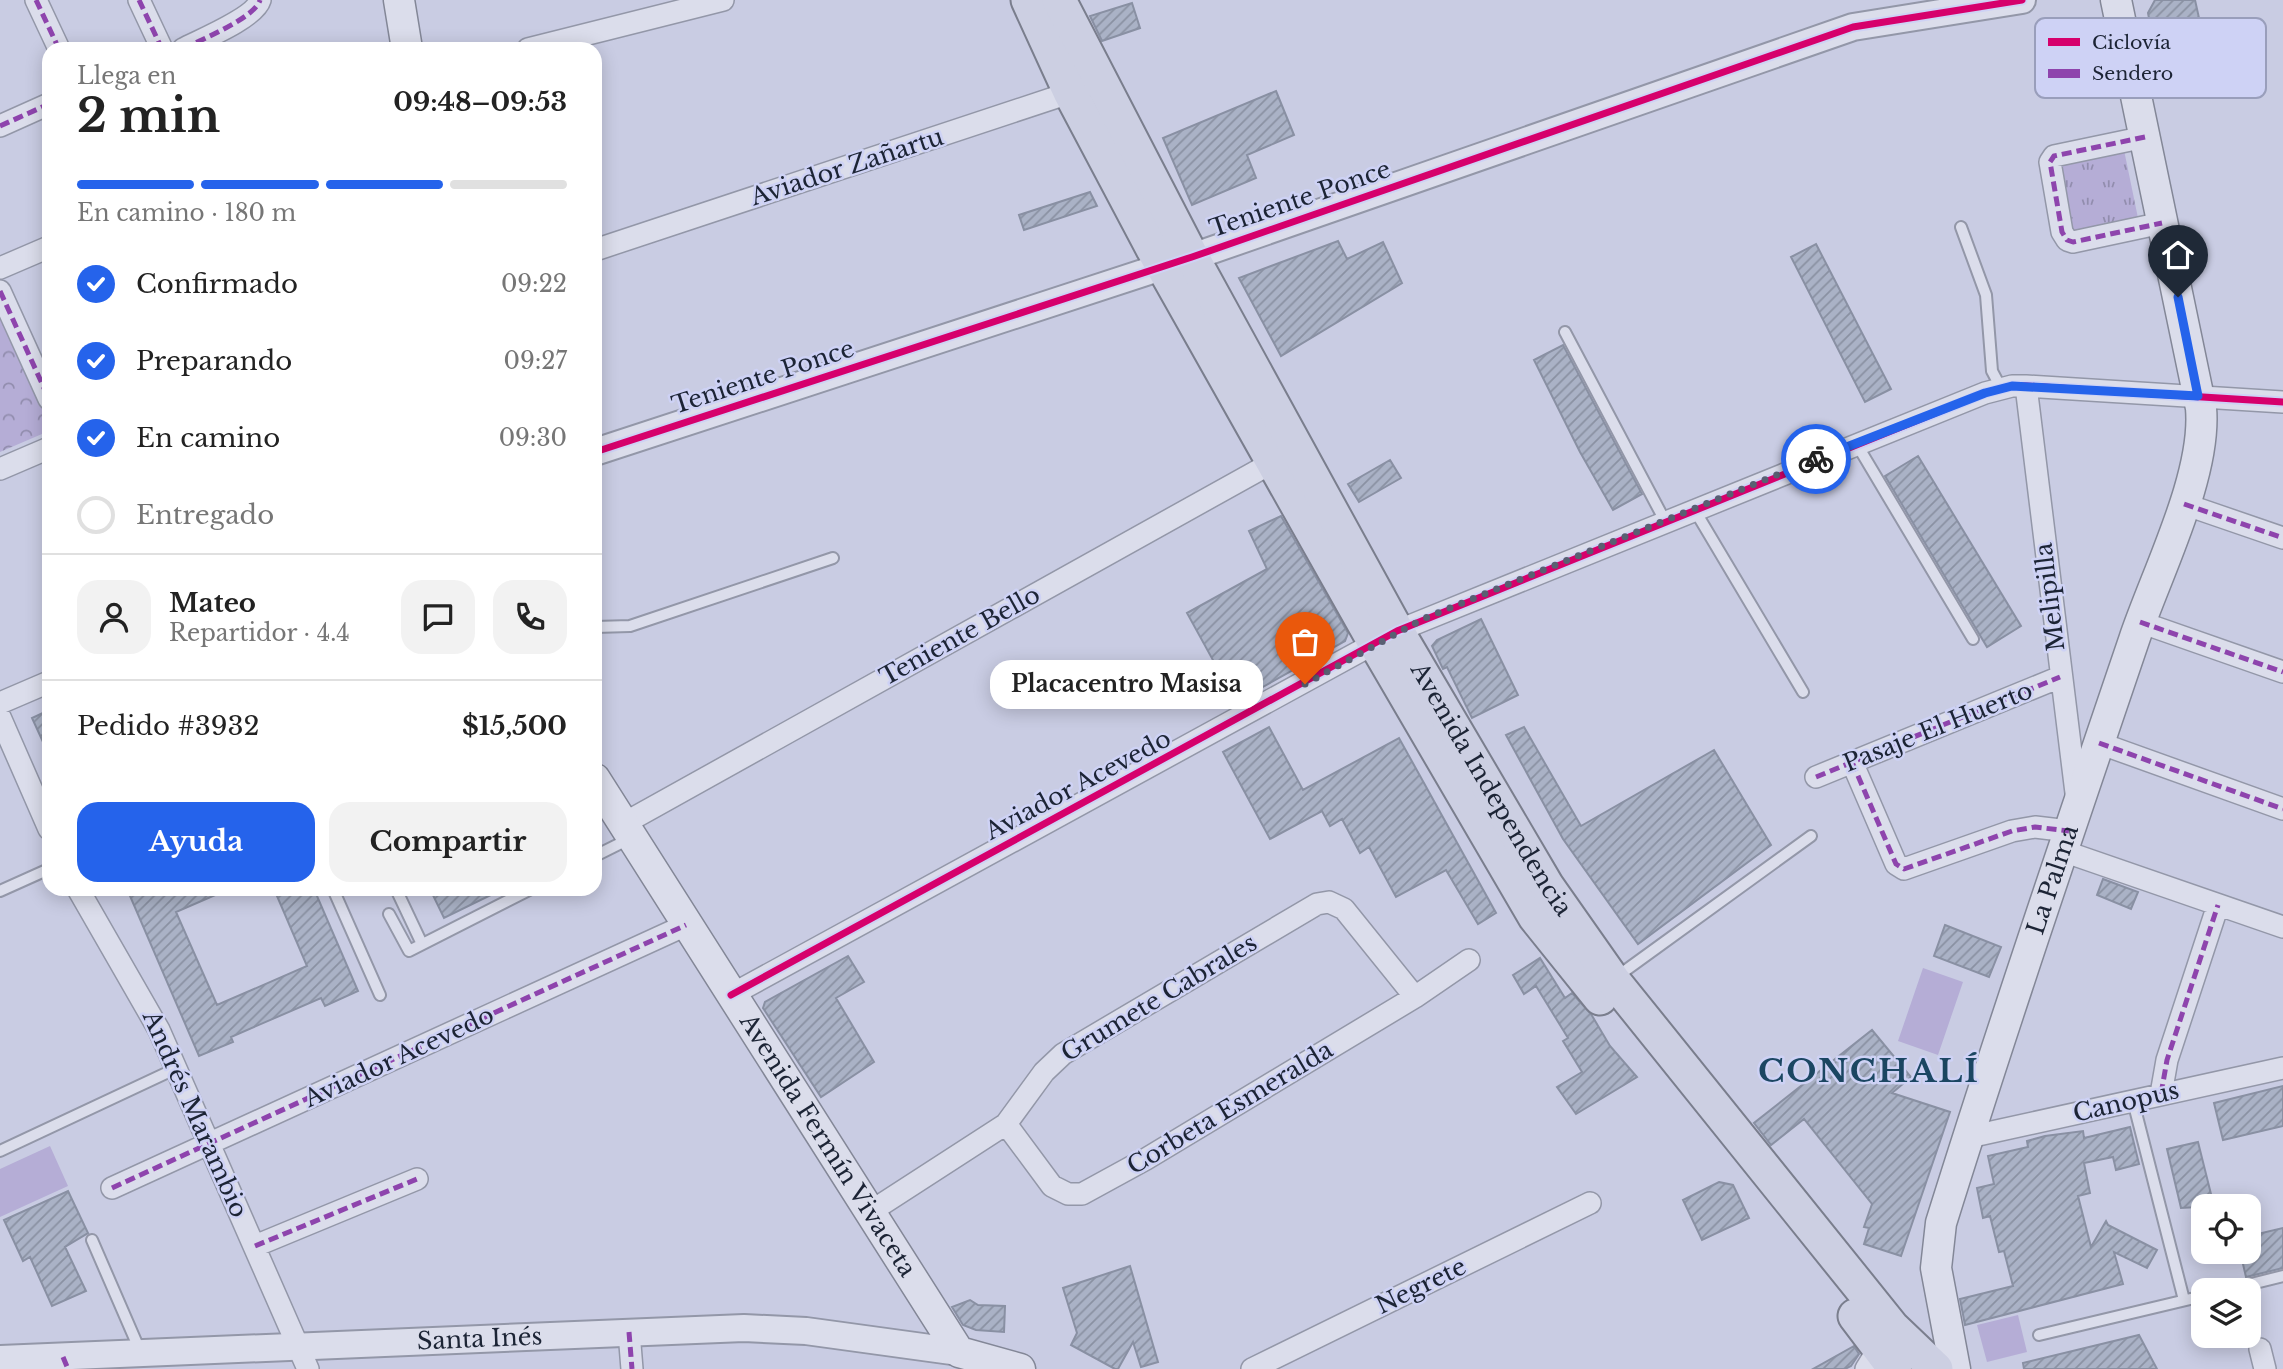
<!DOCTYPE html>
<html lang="es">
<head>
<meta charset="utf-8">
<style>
	:root { --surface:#fff; --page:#f2f2f2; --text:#222; --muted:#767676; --line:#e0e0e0; --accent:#2563eb }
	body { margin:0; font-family:"Libre Baskerville",serif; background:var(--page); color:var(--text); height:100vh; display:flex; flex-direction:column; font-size:26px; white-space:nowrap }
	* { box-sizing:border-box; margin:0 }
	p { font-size:23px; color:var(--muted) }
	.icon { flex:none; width:38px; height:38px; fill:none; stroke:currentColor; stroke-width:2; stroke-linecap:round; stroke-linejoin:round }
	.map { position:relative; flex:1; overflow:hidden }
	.panel { position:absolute; left:42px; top:42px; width:560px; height:854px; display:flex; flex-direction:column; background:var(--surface); border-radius:21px; box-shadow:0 4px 18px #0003 }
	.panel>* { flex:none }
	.fabs { position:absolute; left:2191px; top:1194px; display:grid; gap:14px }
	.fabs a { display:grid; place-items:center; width:70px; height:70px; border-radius:14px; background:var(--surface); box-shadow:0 4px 18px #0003; font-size:35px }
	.pin { position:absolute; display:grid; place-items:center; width:60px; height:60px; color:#fff; margin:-72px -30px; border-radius:50% 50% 50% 0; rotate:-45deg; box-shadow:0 0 7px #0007 }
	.pin .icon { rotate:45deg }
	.courier { position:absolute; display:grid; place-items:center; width:70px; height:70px; margin:-35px; border:5px solid #2563eb; border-radius:50%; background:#fff; color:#222; box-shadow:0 2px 9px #0007 }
	.bubble { position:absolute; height:49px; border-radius:21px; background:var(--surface); box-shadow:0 4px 18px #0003; font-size:23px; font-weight:800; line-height:49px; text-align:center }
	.summary em { font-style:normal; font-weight:800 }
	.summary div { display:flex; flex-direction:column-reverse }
	.summary { display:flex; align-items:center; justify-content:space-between; height:119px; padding:0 35px }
	h1 { font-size:46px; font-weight:800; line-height:52px }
	.bar { display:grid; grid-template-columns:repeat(4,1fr); gap:10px 7px; align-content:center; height:84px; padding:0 35px }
	.bar i { height:9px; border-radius:5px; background:var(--line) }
	.bar .current { background:var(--accent) }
	.bar p { grid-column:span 4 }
	.line { display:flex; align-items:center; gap:18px; padding:0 35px; border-top:2px solid var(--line) }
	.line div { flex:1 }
	.round { display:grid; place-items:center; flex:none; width:74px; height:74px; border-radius:21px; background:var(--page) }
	ol { padding:0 35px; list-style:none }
	li { display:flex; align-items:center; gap:21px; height:77px }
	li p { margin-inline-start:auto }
	li .icon { padding:7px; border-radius:50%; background:var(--accent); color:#fff; stroke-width:4 }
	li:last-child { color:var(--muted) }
	li i { width:38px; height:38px; border:4px solid var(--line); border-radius:50% }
	.button { display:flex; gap:14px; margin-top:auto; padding:14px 35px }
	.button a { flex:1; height:80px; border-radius:21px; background:var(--accent); color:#fff; font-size:28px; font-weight:800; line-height:80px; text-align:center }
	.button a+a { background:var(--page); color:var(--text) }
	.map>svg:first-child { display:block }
</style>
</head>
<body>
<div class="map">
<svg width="2283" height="1369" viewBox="0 0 2283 1369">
	<defs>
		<pattern id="grass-tufts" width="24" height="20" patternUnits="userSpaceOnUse" patternTransform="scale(1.75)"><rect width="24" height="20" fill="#b5add6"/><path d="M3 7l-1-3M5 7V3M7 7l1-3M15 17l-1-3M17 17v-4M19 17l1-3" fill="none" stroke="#928dae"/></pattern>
		<pattern id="forest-crowns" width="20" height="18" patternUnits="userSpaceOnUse" patternTransform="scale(1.75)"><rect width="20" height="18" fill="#b5add6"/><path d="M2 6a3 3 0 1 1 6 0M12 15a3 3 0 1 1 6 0" fill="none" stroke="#928dae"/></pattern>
		<pattern id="building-hatch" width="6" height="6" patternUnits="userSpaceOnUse" patternTransform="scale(1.75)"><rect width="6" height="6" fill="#aab2c6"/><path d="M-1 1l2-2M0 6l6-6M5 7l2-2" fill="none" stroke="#8a91a2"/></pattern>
	</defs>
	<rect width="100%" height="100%" fill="#c9cce3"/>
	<path fill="url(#grass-tufts)" d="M2124,150l14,68 -67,13 -13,-67z"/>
	<path fill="url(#forest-crowns)" d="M0,303l49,108v20l-49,21z"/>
	<path fill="#b5add6" d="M1923,968l40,14 -25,73 -40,-14z
		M50,1146l18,40 -68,31v-48z
		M2018,1315l9,37 -40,10 -10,-37z"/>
	<path fill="url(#building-hatch)" stroke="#8990a3" stroke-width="2" d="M2155,0h40l4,18 -48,11 -3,-16z
		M1132,3l8,25 -38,13 -12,-25z
		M1276,91l18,44 -47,20 9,23 -64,27 -29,-67z
		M1090,192l7,14 -73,24 -5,-15z
		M1338,241l9,18 36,-17 19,41 -121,73 -42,-78z
		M1816,244l75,145 -26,13 -74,-145z
		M1563,345l79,149 -29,16 -33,-58 -46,-92z
		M1918,456l103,170 -34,21 -102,-171z
		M1390,460l11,18 -42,24 -11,-18z
		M1281,516l67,117 -3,8 -109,61 -49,-89 80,-44 -18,-38z
		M1481,619l37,76 -46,23 -25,-51 -4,2 -11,-23 5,-6z
		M49,710v45l-17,-37z
		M1269,727l34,63 96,-52 97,175 -18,11 -32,-54 -50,27 -27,-50 -9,6 -18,-34 -12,7 -8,-15 -52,28 -47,-87z
		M1524,727l57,99 133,-76 57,95 -133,99 -75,-105 -57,-104z
		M2103,879l35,13 -7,17 -34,-14z
		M127,889h102l-53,23 41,93 90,-39 -33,-77h40l44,102 -33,15 -4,-8 -90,39 2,5 -34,14z
		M430,889h73l-59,29z
		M1945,925l56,22 -12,30 -55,-21z
		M848,956l16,26 -28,16 38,64 -53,35 -58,-89 2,-6z
		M1540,958l25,40 7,-5 19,21 19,32 27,31 -61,37 -19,-27 25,-15 -19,-31 5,-3 -32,-52 -12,8 -11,-19z
		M1872,1030l39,47 -19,16 58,19 -49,144 -37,-12 5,-16 -5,-1 8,-23 -68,-85 -33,26 -17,-22z
		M2283,1086v40l-60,14 -9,-37z
		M2130,1127l9,37 -23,6 -3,-13 -29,6 6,30 -12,3 13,51 15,-26 2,4 49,25 -10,18 -33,-16 9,32 -158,41 -5,-26 53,-13 -9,-35 -5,1 -9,-36 -7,2 -6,-30 17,-4 -6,-28 40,-9 -1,-6 18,-5 38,-5 1,7z
		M2198,1142l16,64 -33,2 -14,-59z
		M1719,1182l14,3 16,33 -47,22 -19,-40z
		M68,1191l20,42 -23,14 21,44 -34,15 -22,-49 -7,4 -19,-41z
		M2283,1228v40l-37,9 -6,-26h9v-15z
		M1130,1266l28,96 -17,5 -8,-25 -15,27h-3l-44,-24 6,-12 -14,-45z
		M970,1300l8,5 27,1 -1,26 -28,-2 -13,-5 -11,-18z
		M2139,1335l18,34h-133l-1,-6z
		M1854,1346l5,8 -8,12 -6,3h-32z"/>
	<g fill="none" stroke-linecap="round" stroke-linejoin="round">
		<g stroke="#9397a8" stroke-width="14">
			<path id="service" d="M1961,227l25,68 6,76 9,17
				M1565,332l100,189
				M1856,443l117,196
				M1694,509l109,183
				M595,627l35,-1 203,-68
				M595,856l36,-18
				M333,889l47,106
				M396,889l26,55
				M0,891l49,-22
				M389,914l20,37 122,-62
				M1615,978l196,-142
				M2133,1101l51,199
				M0,1151l177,-83
				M92,1240l49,113
				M2227,1290l56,-14
				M2039,1335l164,-39"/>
		</g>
		<g stroke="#9397a8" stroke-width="24">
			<path id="minor" d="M36,0l23,49
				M139,0l23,49
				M183,49c17,-9 72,-31 77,-49
				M528,49l195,-49
				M0,126l49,-22
				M2145,137l-91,19 -4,6 12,70 5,8 6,2 89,-19
				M595,250l486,-161
				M0,268l49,-21
				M0,291l49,108
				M2026,386l51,415
				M0,469l49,-21
				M2184,504l99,34
				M2140,622l143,50
				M0,703l49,-21
				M0,717l49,112
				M2099,743l184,66
				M1852,762l44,102 8,5 108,-38 23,-4 34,4
				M1816,777l244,-100
				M623,824l661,-368
				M2063,851l220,76
				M78,889l81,141 149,339
				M731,995l666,-364 588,-238 27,-7h14l257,16
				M2161,1094l6,-34 51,-155
				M1006,1124l46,62 16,8h14l64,-35 269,-162 54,-37
				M1969,1137l314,-69
				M112,1188l574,-263
				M870,1212l136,-88 38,-52 19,-18 254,-150 12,-2 15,7 71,88
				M255,1246l162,-67
				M629,1332l3,37
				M2260,1349l5,20
				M1252,1369l338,-166
				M1866,1369l19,-31"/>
		</g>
		<g stroke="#9397a8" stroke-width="30">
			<g id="tertiary">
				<path d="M595,452l597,-195 661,-230 169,-27"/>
				<path id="s1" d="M0,1359l744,-31 62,3 153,21"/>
			</g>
		</g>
		<g stroke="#838797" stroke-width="33">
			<g id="secondary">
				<path d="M399,0l8,49"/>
				<path id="s2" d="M595,779l364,573 61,17"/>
				<path id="s3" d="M1955,1369l-19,-101 5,-45c61,-195 127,-389 193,-583 22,-66 73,-164 67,-232l-85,-408"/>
			</g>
		</g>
		<g stroke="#7a7e8d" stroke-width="37">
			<g id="primary">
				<path d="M1028,0l42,92 83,157 222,394 160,274 65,81"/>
				<path id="s4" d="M1059,0l133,257 205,374 150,255 66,94 280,348 43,41"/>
				<path d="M1855,1316l40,53"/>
			</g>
		</g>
		<use href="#service" stroke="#dbddeb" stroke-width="10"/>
		<use href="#minor" stroke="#dbddeb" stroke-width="21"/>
		<use href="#tertiary" stroke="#dbddeb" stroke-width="26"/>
		<use href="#secondary" stroke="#dbddeb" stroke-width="30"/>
		<use href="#primary" stroke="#cccfe2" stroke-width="33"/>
		<path stroke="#8e44ad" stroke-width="5" stroke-dasharray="10 5" stroke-linecap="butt" d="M36,0l23,49
			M139,0l23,49
			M183,49c17,-9 72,-31 77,-49
			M0,126l49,-22
			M2145,137l-91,19 -4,6 12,70 5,8 6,2 89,-19
			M0,291l49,108
			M2184,504l99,34
			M2140,622l143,50
			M2099,743l184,66
			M1852,762l44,102 8,5 108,-38 23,-4 34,4
			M1816,777l244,-100
			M2161,1094l6,-34 51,-155
			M112,1188l574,-263
			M255,1246l162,-67
			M629,1332l3,37
			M63,1357l5,12"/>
		<g stroke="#ced2f5" stroke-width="11">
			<path id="cycleway" d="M595,452l597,-195 661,-230 169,-27
				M731,995l666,-364 588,-238 27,-7h14l257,16"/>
		</g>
		<use href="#cycleway" stroke="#d6006c" stroke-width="7"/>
	</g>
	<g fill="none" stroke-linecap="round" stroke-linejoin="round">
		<path stroke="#595f72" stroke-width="7" stroke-dasharray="0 12.6" d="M1305,684l118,-65 393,-160"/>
		<path stroke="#2563eb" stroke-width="9" d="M1816,459l169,-66 27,-7 186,10 -20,-99"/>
	</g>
	<g text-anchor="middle" stroke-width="5" stroke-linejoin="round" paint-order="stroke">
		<g font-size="24" fill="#1c2435" stroke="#ced2f5">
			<text transform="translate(847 167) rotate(-18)" y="8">Aviador Zañartu</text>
			<text transform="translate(1300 199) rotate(-19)" y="8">Teniente Ponce</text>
			<text transform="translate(763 377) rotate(-18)" y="8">Teniente Ponce</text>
			<text transform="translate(2050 597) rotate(-97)" y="8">Melipilla</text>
			<text transform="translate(960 636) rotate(-29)" y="8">Teniente Bello</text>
			<text transform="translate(1938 727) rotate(-22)" y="8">Pasaje El Huerto</text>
			<text transform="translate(1078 785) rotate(-28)" y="8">Aviador Acevedo</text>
			<text dy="8" stroke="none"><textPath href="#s4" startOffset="900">Avenida Independencia</textPath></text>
			<text dy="8" stroke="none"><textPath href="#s3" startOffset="509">La Palma</textPath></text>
			<text transform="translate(1159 998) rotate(-31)" y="8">Grumete Cabrales</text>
			<text transform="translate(399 1057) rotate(-25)" y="8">Aviador Acevedo</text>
			<text transform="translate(2126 1102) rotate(-13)" y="8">Canopus</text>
			<text transform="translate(1230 1108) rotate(-31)" y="8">Corbeta Esmeralda</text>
			<text transform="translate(195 1114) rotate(66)" y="8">Andrés Marambio</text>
			<text dy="8" stroke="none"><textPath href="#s2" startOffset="434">Avenida Fermín Vivaceta</textPath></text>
			<text transform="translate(1421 1286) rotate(-26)" y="8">Negrete</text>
			<text dy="8" stroke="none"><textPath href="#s1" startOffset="480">Santa Inés</textPath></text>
		</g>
		<g font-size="32" font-weight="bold" letter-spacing="2" fill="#1b4662" stroke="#ced2f5">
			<text x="1869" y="1082">CONCHALÍ</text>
		</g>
	</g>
	<rect x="2035" y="18" width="231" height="80" rx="10" fill="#ced2f5" stroke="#999ebb" stroke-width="2"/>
	<rect x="2048" y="38" width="32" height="8" fill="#d6006c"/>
	<rect x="2048" y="69" width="32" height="9" fill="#8e44ad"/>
	<g font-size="19" fill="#1c2435">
		<text x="2092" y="49">Ciclovía</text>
		<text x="2092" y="80">Sendero</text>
	</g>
</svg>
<div class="fabs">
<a><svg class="icon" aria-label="locate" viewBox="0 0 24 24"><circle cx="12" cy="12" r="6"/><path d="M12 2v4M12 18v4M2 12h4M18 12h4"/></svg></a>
<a><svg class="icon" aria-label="layers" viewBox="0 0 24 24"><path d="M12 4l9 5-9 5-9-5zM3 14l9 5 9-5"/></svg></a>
</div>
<div class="pin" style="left:1305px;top:684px;background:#ea580c"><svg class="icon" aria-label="bag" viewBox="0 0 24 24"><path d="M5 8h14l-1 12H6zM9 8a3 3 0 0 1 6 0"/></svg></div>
<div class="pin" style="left:2178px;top:297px;background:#1f2937"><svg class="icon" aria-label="home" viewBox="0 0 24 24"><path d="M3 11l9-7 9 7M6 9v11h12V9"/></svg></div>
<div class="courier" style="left:1816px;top:459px"><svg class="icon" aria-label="bike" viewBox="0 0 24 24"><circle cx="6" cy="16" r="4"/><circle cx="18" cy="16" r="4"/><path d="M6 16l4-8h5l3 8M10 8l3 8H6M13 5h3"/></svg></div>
<div class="bubble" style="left:990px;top:660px;width:273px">Placacentro Masisa</div>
<section class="panel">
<div class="summary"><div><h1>2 min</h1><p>Llega en</p></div><em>09:48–09:53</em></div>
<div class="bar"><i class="current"></i><i class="current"></i><i class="current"></i><i></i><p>En camino · 180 m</p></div>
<ol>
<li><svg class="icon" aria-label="check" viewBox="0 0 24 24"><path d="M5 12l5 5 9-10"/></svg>Confirmado<p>09:22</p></li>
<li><svg class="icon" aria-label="check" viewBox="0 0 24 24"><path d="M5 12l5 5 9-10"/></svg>Preparando<p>09:27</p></li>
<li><svg class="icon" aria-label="check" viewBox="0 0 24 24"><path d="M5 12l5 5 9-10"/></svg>En camino<p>09:30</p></li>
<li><i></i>Entregado</li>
</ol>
<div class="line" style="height:126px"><a class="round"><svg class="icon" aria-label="person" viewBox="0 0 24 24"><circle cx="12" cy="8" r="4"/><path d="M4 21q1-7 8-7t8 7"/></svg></a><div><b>Mateo</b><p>Repartidor · 4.4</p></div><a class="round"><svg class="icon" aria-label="chat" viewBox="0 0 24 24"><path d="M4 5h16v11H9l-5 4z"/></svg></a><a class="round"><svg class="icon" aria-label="phone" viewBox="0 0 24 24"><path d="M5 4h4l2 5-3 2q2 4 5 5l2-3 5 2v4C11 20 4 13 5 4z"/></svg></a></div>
<div class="line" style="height:91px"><div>Pedido #3932</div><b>$15,500</b></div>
<div class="button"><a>Ayuda</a><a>Compartir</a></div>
</section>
</div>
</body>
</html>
